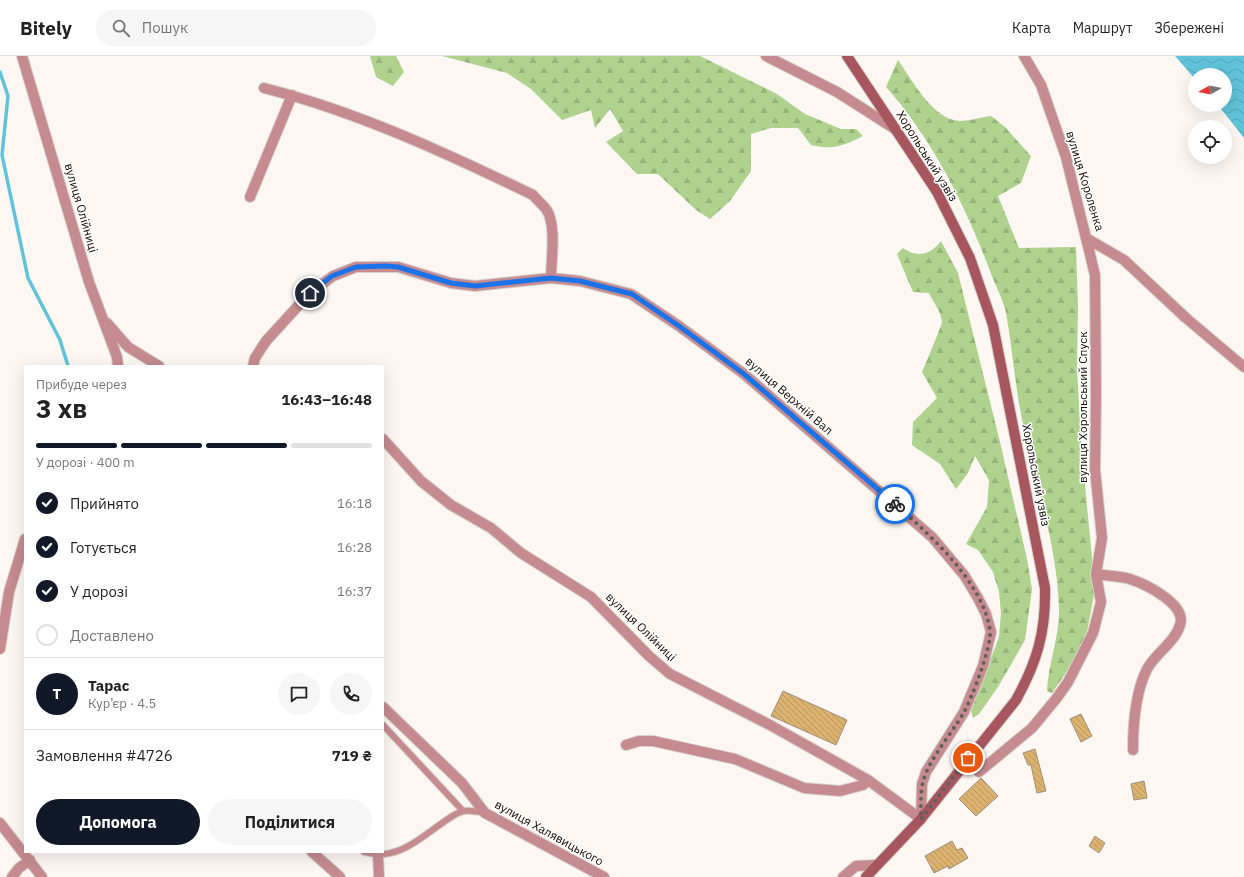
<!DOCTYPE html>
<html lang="uk">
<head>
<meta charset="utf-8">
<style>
	:root { --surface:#fff; --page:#f6f6f6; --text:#222; --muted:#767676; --line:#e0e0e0; --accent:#111827 }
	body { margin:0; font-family:"IBM Plex Sans",sans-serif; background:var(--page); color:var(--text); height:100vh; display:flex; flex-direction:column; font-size:15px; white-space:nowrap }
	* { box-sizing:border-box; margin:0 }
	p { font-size:13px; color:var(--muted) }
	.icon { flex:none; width:22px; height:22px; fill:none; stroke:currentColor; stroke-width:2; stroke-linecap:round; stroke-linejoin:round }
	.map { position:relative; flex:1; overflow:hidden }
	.side { position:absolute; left:24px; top:309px; width:360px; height:488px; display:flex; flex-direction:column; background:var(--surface); border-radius:0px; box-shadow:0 4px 16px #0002 }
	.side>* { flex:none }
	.needle { width:26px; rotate:261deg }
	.controls { position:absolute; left:1188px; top:12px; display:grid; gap:8px }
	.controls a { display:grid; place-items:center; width:44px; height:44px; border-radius:50%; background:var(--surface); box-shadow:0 4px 16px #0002; font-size:20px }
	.pin { position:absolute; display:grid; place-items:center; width:34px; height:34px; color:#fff; margin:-17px; border:2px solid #fff; border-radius:50%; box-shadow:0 1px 4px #0007 }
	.courier { position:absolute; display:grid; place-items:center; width:40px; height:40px; margin:-20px; border:3px solid #1a73e8; border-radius:50%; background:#fff; color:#222; box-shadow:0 1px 5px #0007 }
	.head em { font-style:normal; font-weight:700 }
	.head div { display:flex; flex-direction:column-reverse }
	.head { display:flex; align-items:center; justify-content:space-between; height:68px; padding:0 12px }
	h1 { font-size:26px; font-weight:700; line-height:30px }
	.bar { display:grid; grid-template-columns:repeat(4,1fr); gap:6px 4px; align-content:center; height:48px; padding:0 12px }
	.bar i { height:5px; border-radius:3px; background:var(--line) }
	.bar .selected { background:var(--accent) }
	.bar p { grid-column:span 4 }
	.line { display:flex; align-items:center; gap:10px; padding:0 12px; border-top:1px solid var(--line) }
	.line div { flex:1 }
	.round { display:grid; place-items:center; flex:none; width:42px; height:42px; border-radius:21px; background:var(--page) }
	ol { padding:0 12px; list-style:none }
	li { display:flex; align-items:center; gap:12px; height:44px }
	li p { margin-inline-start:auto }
	li .icon { padding:4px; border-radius:50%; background:var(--accent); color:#fff; stroke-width:4 }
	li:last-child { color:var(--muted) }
	li i { width:22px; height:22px; border:2px solid var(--line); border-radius:50% }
	.cta { display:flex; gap:8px; margin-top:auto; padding:8px 12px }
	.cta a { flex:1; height:46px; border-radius:24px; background:var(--accent); color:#fff; font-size:16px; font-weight:700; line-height:46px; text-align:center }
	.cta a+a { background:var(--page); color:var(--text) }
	header { display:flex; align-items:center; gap:24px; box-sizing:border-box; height:56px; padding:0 20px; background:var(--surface); border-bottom:1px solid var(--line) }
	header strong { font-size:19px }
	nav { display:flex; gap:22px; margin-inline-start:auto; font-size:14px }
	.search { width:280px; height:36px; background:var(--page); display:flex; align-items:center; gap:10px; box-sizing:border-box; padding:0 14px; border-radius:22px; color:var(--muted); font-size:15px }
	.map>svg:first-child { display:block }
</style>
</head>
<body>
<header>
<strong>Bitely</strong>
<div class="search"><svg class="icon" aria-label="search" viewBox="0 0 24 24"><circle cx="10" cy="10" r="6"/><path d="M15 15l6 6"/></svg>Пошук</div>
<nav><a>Карта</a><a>Маршрут</a><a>Збережені</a></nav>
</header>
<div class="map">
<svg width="1244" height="821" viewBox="0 0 1244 821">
	<defs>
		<pattern id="forest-firs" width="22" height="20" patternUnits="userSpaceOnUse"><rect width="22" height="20" fill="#afd28e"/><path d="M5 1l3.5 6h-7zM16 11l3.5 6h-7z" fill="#96b379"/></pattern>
		<pattern id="water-waves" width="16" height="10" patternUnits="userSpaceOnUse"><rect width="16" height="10" fill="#61c3da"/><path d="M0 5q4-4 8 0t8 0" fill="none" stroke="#53a6ba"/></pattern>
		<pattern id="building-back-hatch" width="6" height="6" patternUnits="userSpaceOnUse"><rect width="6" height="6" fill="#dab16e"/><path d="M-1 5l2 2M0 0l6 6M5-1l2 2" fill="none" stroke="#ba975e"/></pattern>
	</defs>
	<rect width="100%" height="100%" fill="#fcf7f3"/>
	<path fill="url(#forest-firs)" d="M370,0h26l8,16 -11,14 -17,-9z
		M442,0h258l77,38 28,20 36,15h15l7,7c-19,10 -31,14 -52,9l-13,-17h-27l-20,6v37l-21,30 -20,18 -14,-9 -38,-36h-21l-31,-32 17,-11 -13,-22 -15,19 -4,-18 -29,10 -31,-31 -24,-16z
		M898,4c14,20 35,60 62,61 10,0 21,-4 31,-5l14,11 26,29 -10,27 -23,13 21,52 57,-1 2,60 -1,59 4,77 14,146 -8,43 -17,35 -18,26 -5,-2c1,-27 13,-55 12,-83 -2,-61 -22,-121 -35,-180 -9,-38 -11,-77 -18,-115 -3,-14 -11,-28 -16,-42 -25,-66 -57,-131 -104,-184z
		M941,185l17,32 42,169 27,117 5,30 -7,51 -27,47 -19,27 -6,4 -2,-7 28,-74 2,-24 -2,-21 -6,-20 -15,-22 -12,-6 21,-37 2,-27 -14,-24 -7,17 -12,16 -16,-25 -28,-19 1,-23 24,-24 -15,-26c3,-7 20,-47 20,-50 -1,-11 -9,-20 -13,-29l-16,-1 -16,-38 6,-6c14,10 28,7 38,-7z"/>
	<path fill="url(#water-waves)" d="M1175,0h69v82l-26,-33h7v-30h-30v4z"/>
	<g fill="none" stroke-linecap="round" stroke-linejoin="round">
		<path stroke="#61c3da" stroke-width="3.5" d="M0,16l8,24 -6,59 26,123 32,62 8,26"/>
	</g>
	<path fill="url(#building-back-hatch)" stroke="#9d8f7a" d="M783,635l64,29 -11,25 -65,-29z
		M1081,658l11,22 -11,6 -11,-23z
		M1035,693l11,42 -9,2 -6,-28h-3l-5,-12z
		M981,722l17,18 -22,20 -17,-17z
		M1144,725l3,17 -13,2 -3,-16z
		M1095,780l10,7 -6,10 -10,-7z
		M952,785l5,9 5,-2 6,10 -19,11 -1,-3 -14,7 -9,-17z"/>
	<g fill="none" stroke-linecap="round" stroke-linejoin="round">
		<g stroke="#d7d1cd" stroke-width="8">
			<path id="lane" d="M383,669l80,86
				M364,796c33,10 56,-14 81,-31 5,-3 12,-9 19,-10 7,-1 15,1 21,2"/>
		</g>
		<g stroke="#d7d1cd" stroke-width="12">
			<path id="street" d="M22,0l67,226 28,75 1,9
				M766,0l71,36 58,37
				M1024,0l17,29 25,72 20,81 38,22 62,58 58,49
				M264,32c94,24 182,65 269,107 4,5 9,9 13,14 11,15 5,52 5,69
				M250,141l42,-102
				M107,267l21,24 31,19
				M253,310l2,-8 11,-17 44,-48 23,-17 23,-9h42l53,16 24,3 76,-8 29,3 51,13 48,32 65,48 188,163 32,38 14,23 8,16 5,18 -8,34 -19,46 -38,60 -4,12 -1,35
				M383,383l38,42 30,24 40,23 30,25 70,44 58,59 21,18 100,51 98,55 53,39
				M1096,518c11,2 24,2 34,5 15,5 57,25 50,46 -5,17 -24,28 -33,44 -12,24 -14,54 -14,81
				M0,593l9,-57 16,-53
				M383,651l79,76 23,30 119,64
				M626,689l13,-4h14l82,18 69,29 36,3 23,-6 5,-5
				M979,716l53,-44 24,-29 12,-17 25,-49 8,-31 -5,-28 6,-36 -7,-68 1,-75 -1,-120 -9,-37
				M0,767l42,54
				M312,796l28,25
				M378,798l1,23
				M12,821l7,-9 11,-8
				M843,821l13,-11 19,-1"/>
		</g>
		<g stroke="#d7d1cd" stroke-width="12">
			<path id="secondary" d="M847,0l90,136 33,66 23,67 52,263c1,44 -8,74 -29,112l-95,119 -55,58"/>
		</g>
		<use href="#lane" stroke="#c58b8f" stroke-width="6"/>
		<use href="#street" stroke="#c58b8f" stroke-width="10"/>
		<use href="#secondary" stroke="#a7565d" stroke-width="10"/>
	</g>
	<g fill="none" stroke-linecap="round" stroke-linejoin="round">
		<path stroke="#645e59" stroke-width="4" stroke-dasharray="0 7.2" d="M895,448c34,30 89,79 95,127 2,15 -19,69 -27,83 -12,20 -35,47 -40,68 -3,11 -2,25 -2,37l47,-61"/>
		<path stroke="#1a73e8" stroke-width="5" d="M310,237l22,-17 24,-9 30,-1 12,1 53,16 24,3 76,-8 29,3 52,13 47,32 65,48 151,130"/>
	</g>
	<g text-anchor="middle" stroke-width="3" stroke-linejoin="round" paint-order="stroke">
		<g font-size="12" fill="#120b06" stroke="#fff">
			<text transform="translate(927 100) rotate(58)" y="4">Хорольський узвіз</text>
			<text transform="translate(1085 125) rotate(73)" y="4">вулиця Короленка</text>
			<text transform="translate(81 152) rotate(74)" y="4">вулиця Олійниці</text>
			<text transform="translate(789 340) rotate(41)" y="4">вулиця Верхній Вал</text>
			<text transform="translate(1083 351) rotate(-90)" y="4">вулиця Хорольський Спуск</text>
			<text transform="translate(1036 419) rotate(79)" y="4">Хорольський узвіз</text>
			<text transform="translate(641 571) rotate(44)" y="4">вулиця Олійниці</text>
			<text transform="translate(549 777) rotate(29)" y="4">вулиця Халявицького</text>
		</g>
	</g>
</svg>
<div class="controls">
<a><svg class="needle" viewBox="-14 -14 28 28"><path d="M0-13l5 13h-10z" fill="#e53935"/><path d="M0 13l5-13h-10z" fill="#767676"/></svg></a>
<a><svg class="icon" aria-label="locate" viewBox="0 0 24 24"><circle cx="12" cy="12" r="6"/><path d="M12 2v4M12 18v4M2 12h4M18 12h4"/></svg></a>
</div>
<div class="pin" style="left:968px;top:702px;background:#ea580c"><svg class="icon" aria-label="bag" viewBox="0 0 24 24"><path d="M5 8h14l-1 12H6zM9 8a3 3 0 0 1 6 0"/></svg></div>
<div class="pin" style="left:310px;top:237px;background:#1f2937"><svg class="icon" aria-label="home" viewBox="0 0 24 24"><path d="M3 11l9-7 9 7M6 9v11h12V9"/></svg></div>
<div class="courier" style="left:895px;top:448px"><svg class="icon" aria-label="bike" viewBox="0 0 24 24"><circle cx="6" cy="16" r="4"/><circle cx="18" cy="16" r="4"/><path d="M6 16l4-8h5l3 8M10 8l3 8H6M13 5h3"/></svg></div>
<section class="side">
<div class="head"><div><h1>3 хв</h1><p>Прибуде через</p></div><em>16:43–16:48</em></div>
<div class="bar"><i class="selected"></i><i class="selected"></i><i class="selected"></i><i></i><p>У дорозі · 400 m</p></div>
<ol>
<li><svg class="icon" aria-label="check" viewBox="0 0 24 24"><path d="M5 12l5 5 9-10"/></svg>Прийнято<p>16:18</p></li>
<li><svg class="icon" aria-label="check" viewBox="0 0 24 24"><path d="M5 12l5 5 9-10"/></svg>Готується<p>16:28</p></li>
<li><svg class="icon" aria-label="check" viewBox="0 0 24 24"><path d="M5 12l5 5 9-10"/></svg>У дорозі<p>16:37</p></li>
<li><i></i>Доставлено</li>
</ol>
<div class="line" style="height:72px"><b class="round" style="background:var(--accent);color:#fff">Т</b><div><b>Тарас</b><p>Кур’єр · 4.5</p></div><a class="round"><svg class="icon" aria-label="chat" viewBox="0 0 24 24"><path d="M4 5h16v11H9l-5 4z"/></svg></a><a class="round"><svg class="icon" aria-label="phone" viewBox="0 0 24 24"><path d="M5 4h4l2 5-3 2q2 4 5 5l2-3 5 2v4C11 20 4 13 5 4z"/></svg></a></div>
<div class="line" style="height:52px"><div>Замовлення #4726</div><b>719 ₴</b></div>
<div class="cta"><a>Допомога</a><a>Поділитися</a></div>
</section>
</div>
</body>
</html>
